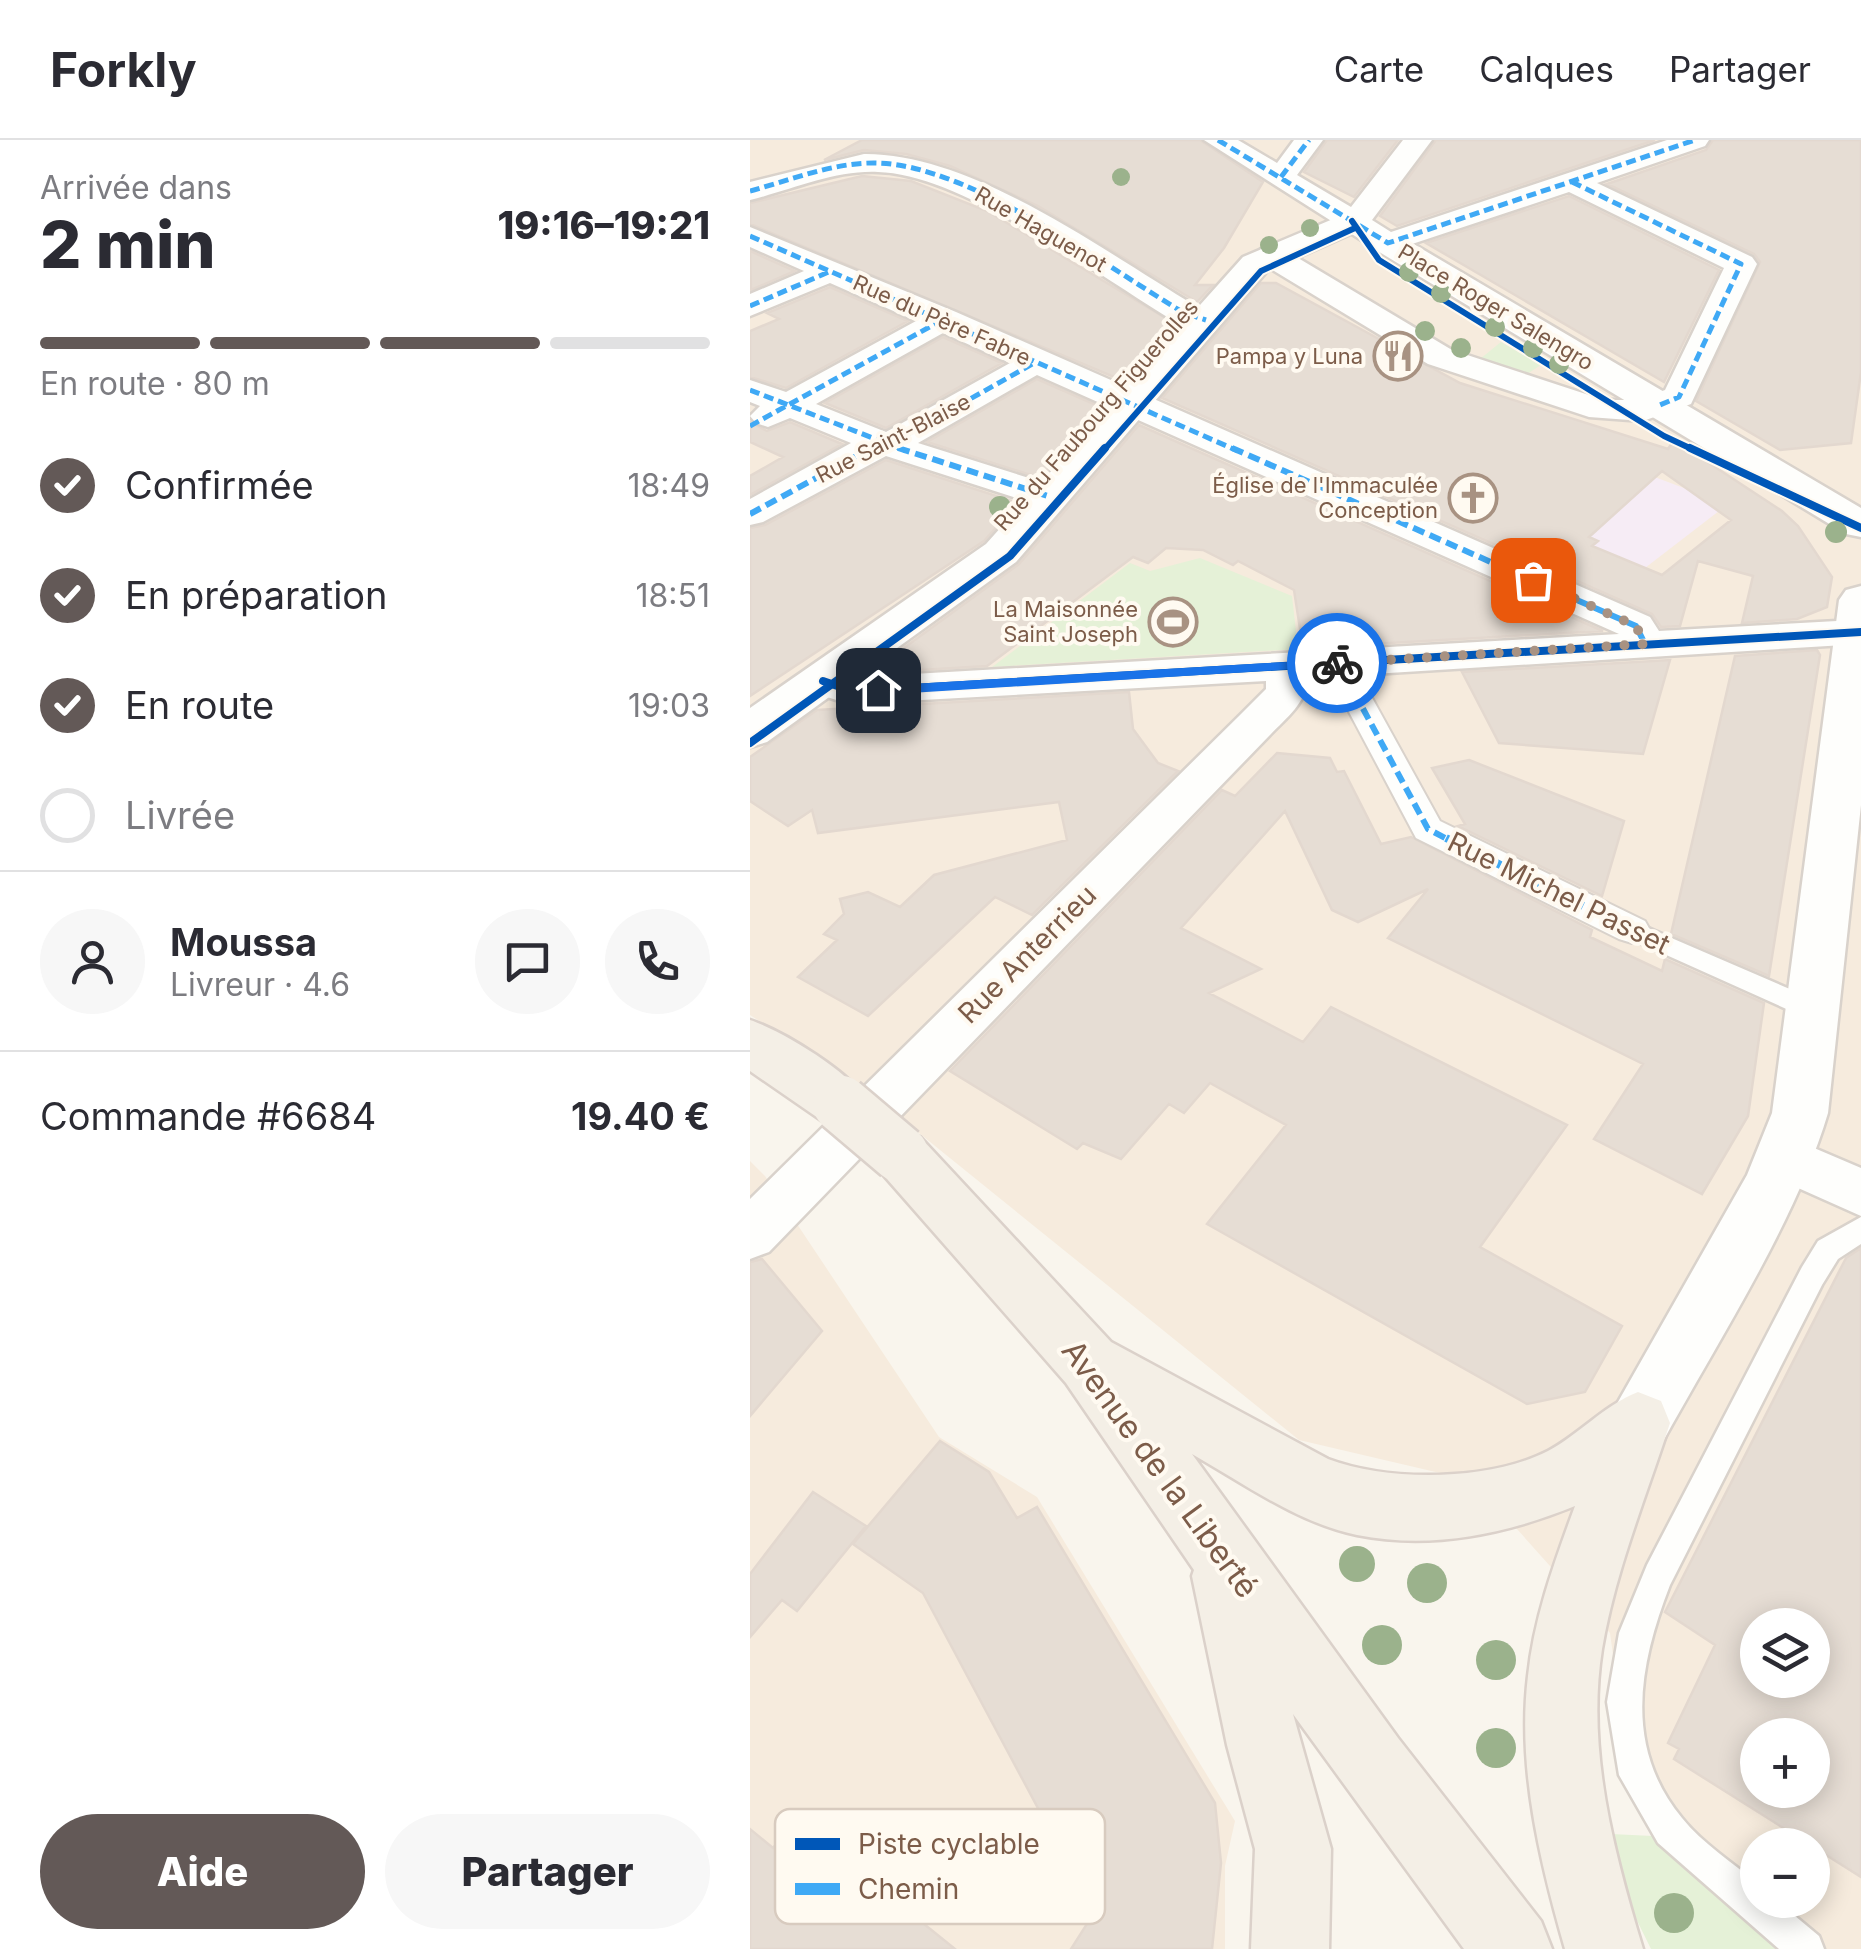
<!DOCTYPE html>
<html lang="fr">
<head>
<meta charset="utf-8">
<style>
	:root { --surface:#fff; --page:#f7f7f7; --text:#2b2b33; --muted:#7c7c81; --line:#e1e1e2; --accent:#635957 }
	body { margin:0; font-family:Inter,sans-serif; background:var(--page); color:var(--text); height:100vh; display:flex; flex-direction:column; font-size:38px; white-space:nowrap }
	* { box-sizing:border-box; margin:0 }
	p { font-size:32px; color:var(--muted) }
	.icon { flex:none; width:55px; height:55px; fill:none; stroke:currentColor; stroke-width:2; stroke-linecap:round; stroke-linejoin:round }
	.map { position:relative; flex:1; overflow:hidden }
	.sheet { display:flex; flex-direction:column; background:var(--surface); width:750px }
	.sheet>* { flex:none }
	.fabs { position:absolute; left:990px; top:1468px; display:grid; gap:20px }
	.fabs a { display:grid; place-items:center; width:90px; height:90px; border-radius:50%; background:var(--surface); box-shadow:0 5px 25px #0003; font-size:50px }
	.pin { position:absolute; display:grid; place-items:center; width:85px; height:85px; color:#fff; margin:-42px; border-radius:20px; box-shadow:0 5px 15px #0006 }
	.courier { position:absolute; display:grid; place-items:center; width:100px; height:100px; margin:-50px; border:8px solid #1a73e8; border-radius:50%; background:#fff; color:#222; box-shadow:0 2px 12px #0007 }
	.overview em { font-style:normal; font-weight:800 }
	.overview div { display:flex; flex-direction:column-reverse }
	.overview { display:flex; align-items:center; justify-content:space-between; height:170px; padding:0 40px }
	h1 { font-size:65px; font-weight:800; line-height:75px }
	.bar { display:grid; grid-template-columns:repeat(4,1fr); gap:15px 10px; align-content:center; height:120px; padding:0 40px }
	.bar i { height:12px; border-radius:8px; background:var(--line) }
	.bar .on { background:var(--accent) }
	.bar p { grid-column:span 4 }
	.line { display:flex; align-items:center; gap:25px; padding:0 40px; border-top:2px solid var(--line) }
	.line div { flex:1 }
	.round { display:grid; place-items:center; flex:none; width:105px; height:105px; border-radius:52px; background:var(--page) }
	ol { padding:0 40px; list-style:none }
	li { display:flex; align-items:center; gap:30px; height:110px }
	li p { margin-inline-start:auto }
	li .icon { padding:10px; border-radius:50%; background:var(--accent); color:#fff; stroke-width:4 }
	li:last-child { color:var(--muted) }
	li i { width:55px; height:55px; border:5px solid var(--line); border-radius:50% }
	.action { display:flex; gap:20px; margin-top:auto; padding:20px 40px }
	.action a { flex:1; height:115px; border-radius:60px; background:var(--accent); color:#fff; font-size:40px; font-weight:800; line-height:115px; text-align:center }
	.action a+a { background:var(--page); color:var(--text) }
	header { display:flex; align-items:center; gap:60px; box-sizing:border-box; height:140px; padding:0 50px; background:var(--surface); border-bottom:2px solid var(--line) }
	header strong { font-size:48px }
	nav { display:flex; gap:55px; margin-inline-start:auto; font-size:35px }
	main { display:flex; flex:1; min-height:0 }
	.map>svg:first-child { display:block }
</style>
</head>
<body>
<header>
<strong>Forkly</strong>
<nav><a>Carte</a><a>Calques</a><a>Partager</a></nav>
</header>
<main>
<section class="sheet">
<div class="overview"><div><h1>2 min</h1><p>Arrivée dans</p></div><em>19:16–19:21</em></div>
<div class="bar"><i class="on"></i><i class="on"></i><i class="on"></i><i></i><p>En route · 80 m</p></div>
<ol>
<li><svg class="icon" aria-label="check" viewBox="0 0 24 24"><path d="M5 12l5 5 9-10"/></svg>Confirmée<p>18:49</p></li>
<li><svg class="icon" aria-label="check" viewBox="0 0 24 24"><path d="M5 12l5 5 9-10"/></svg>En préparation<p>18:51</p></li>
<li><svg class="icon" aria-label="check" viewBox="0 0 24 24"><path d="M5 12l5 5 9-10"/></svg>En route<p>19:03</p></li>
<li><i></i>Livrée</li>
</ol>
<div class="line" style="height:180px"><a class="round"><svg class="icon" aria-label="person" viewBox="0 0 24 24"><circle cx="12" cy="8" r="4"/><path d="M4 21q1-7 8-7t8 7"/></svg></a><div><b>Moussa</b><p>Livreur · 4.6</p></div><a class="round"><svg class="icon" aria-label="chat" viewBox="0 0 24 24"><path d="M4 5h16v11H9l-5 4z"/></svg></a><a class="round"><svg class="icon" aria-label="phone" viewBox="0 0 24 24"><path d="M5 4h4l2 5-3 2q2 4 5 5l2-3 5 2v4C11 20 4 13 5 4z"/></svg></a></div>
<div class="line" style="height:130px"><div>Commande #6684</div><b>19.40 €</b></div>
<div class="action"><a>Aide</a><a>Partager</a></div>
</section>
<div class="map">
<svg width="1111" height="1809" viewBox="0 0 1111 1809">
	<rect width="100%" height="100%" fill="#f9f5ed"/>
	<path fill="#f6ebdd" fill-rule="evenodd" d="M0,0h1111v1809h-83l-118,-118 -28,-40 -22,-158 -136,-152 -175,-41 -437,-353 -112,-72zM1008,1485h54v55h-54zM1008,1595h54v55h-54zM1008,1705h54v55h-54z
		M0,1021l15,15 174,261 98,60 198,324 -10,45v83h-475z"/>
	<path fill="#f6ecf5" d="M902,336l53,20 14,15 -74,57 -53,-22 5,-6 -11,-4z"/>
	<path fill="#e5f1d7" d="M751,202l40,23 -14,9 -47,-15z
		M450,418l92,38 6,53 -306,18 138,-104 20,8z
		M910,1691l118,118h-127l-32,-65 -8,-50 42,2z"/>
	<path fill="#e6ddd4" stroke="#e3d8cf" stroke-width="2.5" fill-rule="evenodd" d="M112,0h338l63,42 -39,66 -29,37h18l-16,17 -159,-96 -88,-40 -44,-12 -42,-4 -40,10z
		M577,0h71l-44,57 -50,-25z
		M686,0h219l-258,86 -17,-10z
		M963,0h148v232l-10,71 -71,7 -84,-49 64,-139 -6,-8 -147,-70 99,-34z
		M112,36l49,5 76,30 190,114 -51,57 -376,-158v-21z
		M819,56l150,74 -55,112 -238,-139z
		M0,111l45,20 -44,19z
		M511,143h15l184,100 208,66 6,-9 108,71 16,15 34,51 -5,30 -30,12 -55,4 11,-47 -55,-15 -18,65 -19,1 -9,-13 -490,-216zM912,331l69,49 -69,55 -70,-29 6,-5 -9,-4z
		M80,147l78,34 -122,67 -36,-11v-46l29,-12 -12,-6z
		M193,197l59,26 -116,65 -61,-25z
		M287,239l66,29 -63,70 -113,-36z
		M0,282l17,9 23,-9 52,22 -92,51v-19l33,-19 -33,-15z
		M389,285l464,206 -300,17 -9,-58 -56,-29 -5,4 -30,-15 -37,-2 -18,15 -15,-6 -146,109 -101,6v-11l133,-97z
		M136,320l132,43 -34,38 -234,155v-168l15,-3z
		M1067,510l3,5 -51,321 -98,-42 64,-278z
		M920,520l-27,94 -144,-11 -37,-71z
		M379,552l4,37 25,34 20,8 -146,144 -37,-18 -127,119 -70,-39 39,-37 -13,-6 20,-20 -4,-15 28,-7 32,15 34,-32 133,-35 -8,-38 -241,31 -6,-23 -24,16 -38,-25v-44l67,-47z
		M527,613l53,5 7,14 7,-1 37,73 30,-7 181,93 -2,7 72,34 3,-12 99,44 -16,113 -46,78 -108,-55 49,-75 -255,-126 40,-49 -70,33 -26,-12 -47,-99 -104,117 80,41 -52,24 94,49 28,-35 236,118 -87,122 142,79 -37,66 -58,12 -320,-180 79,-99 -76,-42 -26,30 -15,-9 -48,55 -38,-16 -6,6 -127,-78 272,-281 13,6z
		M719,620l155,61 -22,75 -144,-70 7,-2 -33,-56z
		M1111,1108v629l-187,-118 5,-10 -11,-6 47,-98 -50,-33 181,-354zM1008,1485h54v55h-54zM1008,1595h54v55h-54z
		M12,1119l60,72 -72,85v-154z
		M190,1301l49,31 28,46 20,-11 178,296 6,60 -9,86h-141l23,-36 -171,-320 -70,-49z
		M63,1352l53,34 -69,85 -15,-11 -32,37v-63z
		M45,1680l160,129h-205v-120l23,19z"/>
	<g fill="none" stroke-linecap="round" stroke-linejoin="round">
		<g stroke="#d9d2cb" stroke-width="5">
			<path id="service" d="M882,781l188,81 3,7 -3,7h-18l-178,-80 -4,-6z
				M1111,1077v27l-23,15 -16,26 -152,300c-31,79 -47,162 12,233 20,25 51,45 76,66v16h18l43,36 5,13h-45l-121,-106 -39,-68 -12,-73 12,-69 28,-68 155,-298 16,-26z"/>
		</g>
		<g stroke="#d9d2cb" stroke-width="4">
			<path id="pedestrian" d="M584,513l11,3 20,29 75,136 205,100 5,9 -5,9 -13,4 -13,-4 -203,-101 -76,-143 -21,-32 4,-7z"/>
		</g>
		<g stroke="#d9d2cb" stroke-width="5">
			<path id="minor" d="M454,0h34l39,23 17,-23h29l-26,35 54,32 52,-67h29l-60,80 19,12 276,-92h42l-4,6 -108,37 155,74 5,7 -66,140 -48,17 -54,-4 -161,-53 -167,-101 -5,-7 5,-7h22l169,101 152,50h35l26,-10 59,-122 -155,-76 -181,60 -11,-2z
				M114,14c109,-1 239,97 332,152l22,7 4,7 -4,7 -12,3 -34,-10c-74,-45 -210,-146 -294,-148 -44,-2 -86,18 -128,28v-18z
				M0,87l206,85 694,305 9,14 196,-11 6,2v22l-553,34c-2,26 -22,40 -39,58l-500,516 -19,7v-60l489,-483 27,-27v-8l-417,23 -41,-13 -6,-10 6,-10c23,-6 46,5 70,5l741,-42 -582,-259 -119,68 146,46 5,8 -5,8 -13,3 -13,-3 -152,-49 -123,66 -13,3v-26l101,-56 -61,-25 -22,9 -12,-4 -6,-7 10,-10 -10,-4v-22l36,12 130,-71 -86,-38 -80,33v-22l54,-23 -54,-24zM193,193l67,30 -124,69 -70,-28z
				M1036,996l75,32v48l-94,-42 -7,-16 7,-16z"/>
		</g>
		<g stroke="#d9d2cb" stroke-width="5">
			<path id="tertiary" d="M602,71l12,3 5,7 -5,7 -97,43 -251,291 -249,180 -17,5v-39l236,-164 257,-287z
				M638,93l12,3 461,272v29l-15,-3 -470,-284 -5,-7 5,-7z
				M1111,446v219l-33,308c-33,111 -111,229 -167,332l-23,9 -23,-9 -9,-22 141,-248 25,-62 67,-513 7,-10z"/>
		</g>
		<g stroke="#dbd1ca" stroke-width="5">
			<path id="primary" d="M0,880c33,11 104,54 119,84l-8,16 -20,7 -20,-7 -71,-49z
				M150,990l20,7 191,205 217,117c62,23 161,22 220,-8 32,-17 55,-45 90,-59l23,9 9,22c-24,74 -55,149 -68,226 -16,101 12,204 41,300h-78c-25,-87 -48,-182 -37,-273 6,-59 27,-115 47,-170 -69,28 -143,44 -218,29 -59,-12 -114,-52 -165,-81l206,284 143,183 11,28h-88l-171,-235 38,135 -2,100h-78l4,-100 -28,-104 -35,-169 2,-6 -128,-187 -186,-212 -9,-17 9,-17z"/>
		</g>
		<use href="#service" fill="#fefefc" fill-rule="evenodd"/>
		<use href="#pedestrian" fill="#fefefc" fill-rule="evenodd"/>
		<use href="#minor" fill="#fefefc" fill-rule="evenodd"/>
		<use href="#tertiary" fill="#fefefc" fill-rule="evenodd"/>
		<use href="#primary" fill="#f4efe6" fill-rule="evenodd"/>
		<g stroke="#dbd1ca" stroke-width="61" stroke-linecap="butt">
			<path id="primary-bridge" d="M91,964l59,50"/>
		</g>
		<use href="#primary-bridge" stroke="#f4efe6" stroke-width="56"/>
		<path stroke="#3fa9f5" stroke-width="5" stroke-dasharray="10 5" stroke-linecap="butt" d="M468,0l170,103 307,-103
			M531,37l28,-37
			M822,42l169,82 -62,133 -19,8
			M0,51c41,-11 84,-29 127,-28 92,2 227,102 307,150l22,7
			M0,96l488,215
			M0,166l81,-35
			M0,250l156,61
			M0,286l194,-107
			M114,311l24,-6 148,-83"/>
		<path stroke="#3fa9f5" stroke-width="6" stroke-dasharray="12 6" stroke-linecap="butt" d="M148,308l153,49
			M482,308l404,178 9,18
			M0,374l121,-66
			M584,523l20,29 74,137 23,12"/>
		<path stroke="#3fa9f5" stroke-width="8" stroke-dasharray="15 8" stroke-linecap="butt" d="M696,698l186,92"/>
		<g stroke="#fffaf1" stroke-width="10">
			<path id="cycleway-far1" d="M602,81l27,39 285,176 32,15
				M353,311l158,-180 94,-43"/>
		</g>
		<g stroke="#fffaf1" stroke-width="12">
			<path id="cycleway" d="M940,308l171,80
				M73,541l26,9h29l983,-58
				M0,603l260,-187 95,-108"/>
		</g>
		<use href="#cycleway-far1" stroke="#0057b8" stroke-width="6"/>
		<use href="#cycleway" stroke="#0057b8" stroke-width="8"/>
	</g>
	<g fill="#9bb28c">
		<circle cx="371" cy="37" r="9"/>
		<circle cx="560" cy="88" r="9"/>
		<circle cx="519" cy="105" r="9"/>
		<circle cx="659" cy="132" r="10"/>
		<circle cx="691" cy="153" r="10"/>
		<circle cx="745" cy="187" r="10"/>
		<circle cx="675" cy="191" r="10"/>
		<circle cx="711" cy="208" r="10"/>
		<circle cx="783" cy="208" r="10"/>
		<circle cx="809" cy="224" r="10"/>
		<circle cx="250" cy="367" r="11"/>
		<circle cx="1086" cy="392" r="11"/>
		<circle cx="607" cy="1424" r="18"/>
		<circle cx="677" cy="1443" r="20"/>
		<circle cx="632" cy="1505" r="20"/>
		<circle cx="746" cy="1520" r="20"/>
		<circle cx="746" cy="1608" r="20"/>
		<circle cx="924" cy="1773" r="20"/>
	</g>
	<path fill="#1a73e8" d="M587,519l5,1v6l-464,29 -7,-5 7,-4z"/>
	<g fill="none" stroke-linecap="round" stroke-linejoin="round">
		<path stroke="#a89282" stroke-width="10" stroke-dasharray="0 18" d="M587,523l308,-19 -9,-18 -103,-46"/>
	</g>
	<defs>
		<g id="restaurant-ring" transform="scale(2.5)"><circle r="9.5" fill="#fffaf1" stroke="#a89282" stroke-width="1.5"/><path d="M-5-6h1v4h1v-4h1v4h1v-4h1v5L-1.5 .5V6h-2V.5L-5-1ZM5-6V6H3V1.5H1.5Q1.5-4 5-6Z" fill="#a89282"/></g>
		<g id="church-ring" transform="scale(2.5)"><circle r="9.5" fill="#fffaf1" stroke="#a89282" stroke-width="1.5"/><path d="M-1.2-6h2.4v3.5h3.3v2.4h-3.3V6h-2.4V-.1h-3.3v-2.4h3.3Z" fill="#a89282"/></g>
		<g id="stadium-ring" transform="scale(2.5)"><circle r="9.5" fill="#fffaf1" stroke="#a89282" stroke-width="1.5"/><path d="M0-5a6.5 5 0 1 0 0 10a6.5 5 0 1 0 0-10ZM-3.5-1.8h7v3.6h-7Z" fill="#a89282"/></g>
	</defs>
	<g fill-rule="evenodd">
		<use href="#restaurant-ring" x="648" y="216"/>
		<use href="#church-ring" x="723" y="358"/>
		<use href="#stadium-ring" x="423" y="482"/>
	</g>
	<g text-anchor="middle" stroke-width="8" stroke-linejoin="round" paint-order="stroke">
		<g font-size="22" fill="#7c5c49" stroke="#fffaf1">
			<text transform="translate(291 89) rotate(30)" y="8">Rue Haguenot</text>
			<text transform="translate(746 167) rotate(31)" y="8">Place Roger Salengro</text>
			<text transform="translate(192 180) rotate(24)" y="8">Rue du Père Fabre</text>
			<text transform="translate(346 275) rotate(-49)" y="8">Rue du Faubourg Figuerolles</text>
			<text transform="translate(143 298) rotate(-27)" y="8">Rue Saint-Blaise</text>
		</g>
		<g font-size="22" fill="#7c5c49" stroke="#fffaf1" text-anchor="end">
			<text x="613" y="224">Pampa y Luna</text>
			<text x="688" y="353">Église de l'Immaculée<tspan x="688" dy="25">Conception</tspan></text>
			<text x="388" y="477">La Maisonnée<tspan x="388" dy="25">Saint Joseph</tspan></text>
		</g>
		<g font-size="28" fill="#7c5c49" stroke="#fffaf1">
			<text transform="translate(809 753) rotate(26)" y="10">Rue Michel Passet</text>
			<text transform="translate(277 814) rotate(-45)" y="10">Rue Anterrieu</text>
		</g>
		<g font-size="32" fill="#7c5c49" stroke="#fffaf1">
			<text transform="translate(410 1329) rotate(54)" y="11">Avenue de la Liberté</text>
		</g>
	</g>
	<rect x="25" y="1669" width="330" height="115" rx="15" fill="#fffaf1" stroke="#d8cbbf" stroke-width="2.5"/>
	<rect x="45" y="1698" width="45" height="12" fill="#0057b8"/>
	<rect x="45" y="1743" width="45" height="12" fill="#3fa9f5"/>
	<g font-size="28" fill="#7c5c49">
		<text x="108" y="1714">Piste cyclable</text>
		<text x="108" y="1759">Chemin</text>
	</g>
</svg>
<div class="fabs">
<a><svg class="icon" aria-label="layers" viewBox="0 0 24 24"><path d="M12 4l9 5-9 5-9-5zM3 14l9 5 9-5"/></svg></a>
<a>+</a>
<a>−</a>
</div>
<div class="pin" style="left:783px;top:440px;background:#ea580c"><svg class="icon" aria-label="bag" viewBox="0 0 24 24"><path d="M5 8h14l-1 12H6zM9 8a3 3 0 0 1 6 0"/></svg></div>
<div class="pin" style="left:128px;top:550px;background:#1f2937"><svg class="icon" aria-label="home" viewBox="0 0 24 24"><path d="M3 11l9-7 9 7M6 9v11h12V9"/></svg></div>
<div class="courier" style="left:587px;top:523px"><svg class="icon" aria-label="bike" viewBox="0 0 24 24"><circle cx="6" cy="16" r="4"/><circle cx="18" cy="16" r="4"/><path d="M6 16l4-8h5l3 8M10 8l3 8H6M13 5h3"/></svg></div>
</div>
</main>
</body>
</html>
